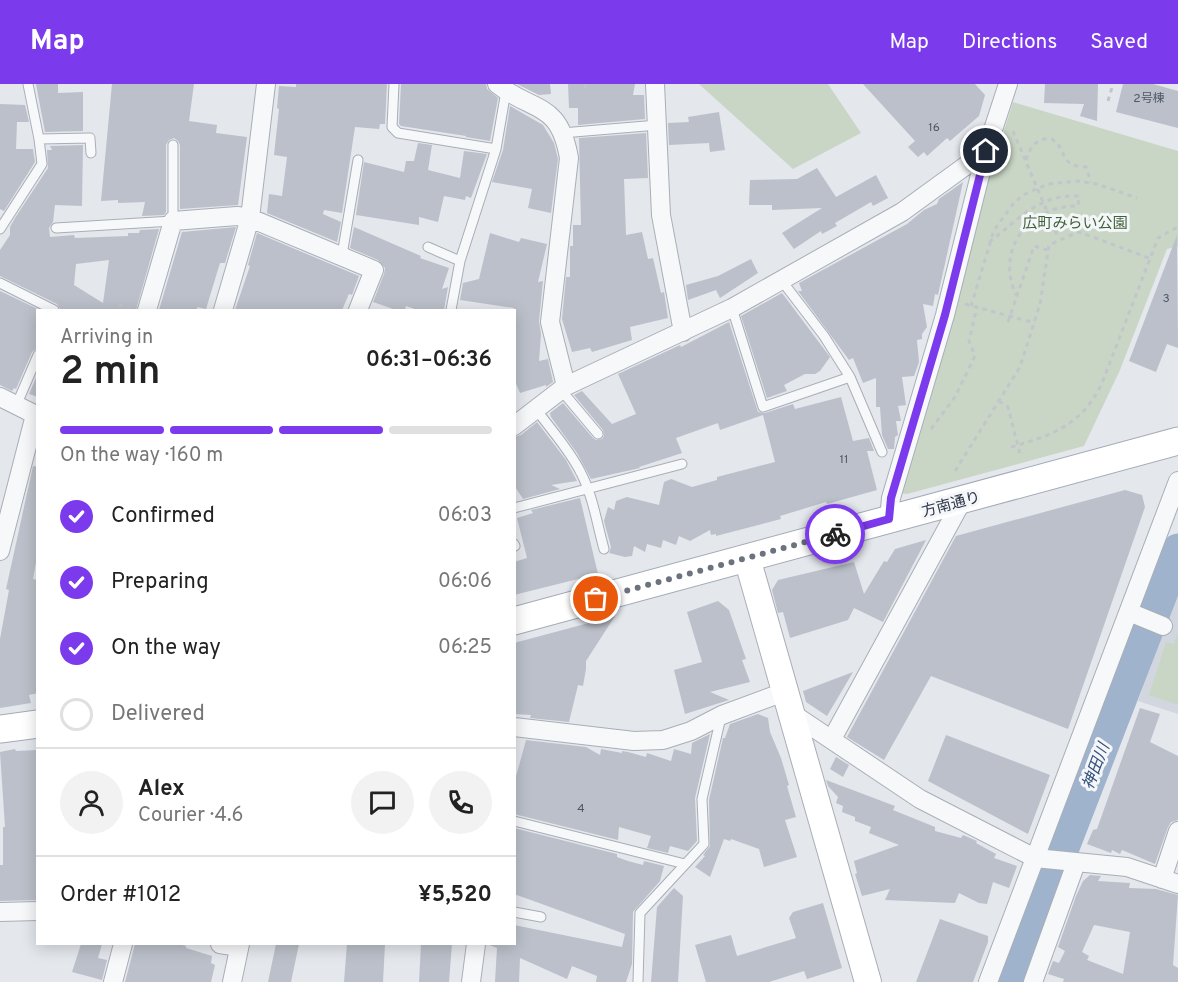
<!DOCTYPE html>
<html lang="en">
<head>
<meta charset="utf-8">
<style>
	:root { --surface:#fff; --page:#f2f2f2; --text:#222; --muted:#767676; --line:#e0e0e0; --accent:#7c3aed }
	body { margin:0; font-family:Overpass,"Noto Sans JP",sans-serif; background:var(--page); color:var(--text); height:100vh; display:flex; flex-direction:column; font-size:22px; white-space:nowrap }
	* { box-sizing:border-box; margin:0 }
	p { font-size:20px; color:var(--muted) }
	.icon { flex:none; width:33px; height:33px; fill:none; stroke:currentColor; stroke-width:2; stroke-linecap:round; stroke-linejoin:round }
	.map { position:relative; flex:1; overflow:hidden }
	.panel { position:absolute; left:36px; top:225px; width:480px; height:636px; display:flex; flex-direction:column; background:var(--surface); border-radius:0px; box-shadow:0 3px 15px #0003 }
	.panel>* { flex:none }
	.pin { position:absolute; display:grid; place-items:center; width:51px; height:51px; color:#fff; margin:-26px; border:3px solid #fff; border-radius:50%; box-shadow:0 2px 6px #0007 }
	.courier { position:absolute; display:grid; place-items:center; width:60px; height:60px; margin:-30px; border:4px solid #7c3aed; border-radius:50%; background:#fff; color:#222; box-shadow:0 2px 8px #0007 }
	.headline em { font-style:normal; font-weight:600 }
	.headline div { display:flex; flex-direction:column-reverse }
	.headline { display:flex; align-items:center; justify-content:space-between; height:102px; padding:0 24px }
	h1 { font-size:39px; font-weight:600; line-height:45px }
	.bar { display:grid; grid-template-columns:repeat(4,1fr); gap:9px 6px; align-content:center; height:72px; padding:0 24px }
	.bar i { height:8px; border-radius:4px; background:var(--line) }
	.bar .active { background:var(--accent) }
	.bar p { grid-column:span 4 }
	.line { display:flex; align-items:center; gap:15px; padding:0 24px; border-top:2px solid var(--line) }
	.line div { flex:1 }
	.round { display:grid; place-items:center; flex:none; width:63px; height:63px; border-radius:32px; background:var(--page) }
	ol { padding:0 24px; list-style:none }
	li { display:flex; align-items:center; gap:18px; height:66px }
	li p { margin-inline-start:auto }
	li .icon { padding:6px; border-radius:50%; background:var(--accent); color:#fff; stroke-width:4 }
	li:last-child { color:var(--muted) }
	li i { width:33px; height:33px; border:3px solid var(--line); border-radius:50% }
	header { display:flex; align-items:center; gap:36px; box-sizing:border-box; height:84px; padding:0 30px; background:var(--accent); color:#fff }
	header strong { font-size:28px }
	nav { display:flex; gap:33px; margin-inline-start:auto; font-size:21px }
	.map>svg:first-child { display:block }
</style>
</head>
<body>
<header>
<strong>Map</strong>
<nav><a>Map</a><a>Directions</a><a>Saved</a></nav>
</header>
<div class="map">
<svg width="1178" height="898" viewBox="0 0 1178 898">
	<rect width="100%" height="100%" fill="#e4e7ec"/>
	<path fill="#d2d6de" d="M1178,504v126l-40,-13z"/>
	<path fill="#c9d6c5" d="M699,0h129l33,49 -68,36z
		M1013,18l165,49v95l-11,3 -47,121 -36,76 -177,48 -6,-1 73,-268z
		M1178,549v72l-29,-10 17,-53 8,2z"/>
	<g fill="none" stroke-linecap="round" stroke-linejoin="round">
		<path stroke="#9fb4cc" stroke-width="33" d="M1011,898l167,-432"/>
	</g>
	<path fill="#bbc0ca" fill-rule="evenodd" d="M36,0h22v9l25,-1v39l-38,1z
		M112,0h82l-5,37 28,4 -1,8 31,4 -9,68 -58,4v-64l-2,-4 -4,-3 -5,2 -3,5v67l-2,3 -22,1 3,-14 -27,1v-3l-17,1z
		M296,0h91l-2,40h-5l-1,5 -24,-2 -13,86 -18,-3 -1,4 18,8 -4,20 -70,-29 2,-19 13,2 5,-39 -13,-2 5,-46 -2,-1 2,-22 17,1z
		M401,0h85l1,5 11,9 -8,43 -24,-4v-1l-65,-10 -2,-2z
		M517,0h33l1,10 -12,1z
		M568,0h67l-2,11h11l1,24 -67,6v-17h-9z
		M863,0h112l10,11 -6,21 -29,25 -3,-3 -20,18 -3,-4 -6,5 -10,-10 7,-6z
		M1045,0h53l-1,37 -17,-5 4,-12 -40,-1z
		M1123,0h30l25,7v37l-62,-16z
		M0,20l25,1 4,17h-12l-1,27h17l2,13 -31,49 -4,-2z
		M510,22l33,19 11,18 4,16 -7,54 -23,-5 4,-19 -40,-7 11,-32z
		M719,28l6,38 -15,2 -1,-9 -40,2 -1,-22 21,-1 -1,-5z
		M646,49l2,45 -24,1 2,56 16,-3 6,27 5,-1 8,35 3,-1 4,26 -38,9 2,13 -40,12 -2,-4 -18,4 -10,-33 4,-42h4v-31h3v-21h8l-2,-87z
		M418,59l14,2 -4,25 32,8 4,-27 23,3 -16,44 -5,-2 -1,4 -21,-4 -6,26 -19,-5v8l-63,-10 8,-53 40,10 2,-11h8z
		M83,61l-1,61 -27,-1 -2,17 -4,6 1,9 24,-2 1,3 53,-2v-3h11l1,-3 19,-1 -23,81h-75l-4,-6 -57,-28v-26l10,-15v-8l5,-9 33,-50 -1,-18h5l-2,-4zM109,176l-6,43 -29,-18 2,-21z
		M817,84l19,29 40,-22 12,23 -15,8 -2,-4 -36,21 2,3 -15,8 -1,-3 -27,18 -12,-16 40,-25 -50,2v-5h-23l1,-25 47,-1z
		M963,98l-25,113 -3,-1 -2,12 -10,-2 4,23 -5,7v5l-5,1 2,22 -5,14 -12,1 4,28 -8,1 3,15h-5l2,14 -3,2 -1,12h-6l-6,-14 -2,-28h-4v-29l-13,5 -10,-25 -4,2 -51,-69h4l-3,-8 108,-59 17,-14 13,-6 2,-5z
		M236,143l-11,36h-5l-14,46 -9,-2v3h-38l23,-78z
		M354,143l67,29 -1,2 29,10 -7,21 6,-2 -4,23h-26l-12,-4 -1,4h-9l-23,-8 11,-28 1,-6 -7,-8 -28,-12z
		M257,149l102,43 -7,19 -3,-1 -7,16h-107l15,-44 -2,-1z
		M490,149l29,9 2,-4 26,6 -9,38 5,-1 -4,40 2,13 -2,27 9,-2 5,23 -7,5v-2l-26,8 -6,-14v-71l-54,-8 3,-17 16,-4z
		M1177,151l1,113 -11,-4 -11,28 -27,-11z
		M751,175l7,14 -38,25 -4,-8 -28,10 -2,-15 32,-9z
		M0,207l40,19h-2v38l-6,4 -16,37 -2,-1 -2,3 -12,-6z
		M782,209l48,64 -10,14 -5,3h-10l-21,11 3,6 -20,7 -26,-82z
		M729,238l29,90 7,1 28,-9 2,5 46,-12 12,44 16,-3 5,13h-7l10,39 -50,14 -1,-2 -46,14 1,3 -65,17v-2l-5,1 -1,-5 -20,11 -11,-5 -3,9 -13,-5 -2,8 -14,-4 -2,8 -11,-6 -2,10 -7,1 -16,-4 2,-6 -7,-26 4,-14 6,3 2,-9 11,-4 32,8 5,-23 7,-3 21,8 25,-7v-3l58,-15 -12,-47 -43,15 -2,-7 -42,15 6,15 -43,14 1,1 -49,11 -14,-26 -26,-36 -1,-4 13,-10 30,35 3,2 6,-1 2,-3 -1,-6 -29,-35 8,-4 30,33 24,-10 -18,-40 62,-29 1,2z
		M38,289v24l-9,-3z
		M537,338l29,38 11,21 -26,4 9,4 -37,10 -9,-14v-48l7,-2z
		M33,382l5,1v84l-5,28 5,1v113l-9,2 2,8 -31,5v-69l9,-49 -3,-1z
		M1125,406l17,5 3,12 -77,222 -137,-53 -47,84 -37,-23 109,-201z
		M580,414l18,76 -84,21v-33l13,-4 -10,-40 16,-5 -2,-3z
		M926,456l-43,82 -29,-14 -6,12 -58,18 -7,-26 -5,1 -6,-23 6,-10 76,-18 10,32 20,-33 3,1 8,-13z
		M718,517l11,9 17,49 -4,1 8,22 -40,10 19,8 -44,14 -11,-44 28,-8 -15,-50z
		M615,532l-29,45v8l-3,17 -5,-1 -9,37 -39,-4 1,-3 -17,-1v-71z
		M853,588l-26,44 -21,-14 -3,-11z
		M1140,624l20,6 -10,28 28,14v64l-7,2 -3,5 -13,37 -33,-14 -2,4 -8,-4 -1,3 -24,-9 6,-14 4,-1z
		M758,630l10,4 2,14 11,26 8,27 -2,1 9,31 -11,3 12,37 -33,10 -5,-18 -28,-10 -1,2 -6,-2 -14,38 -15,-10 10,-11 -2,-1 7,-9 -1,-46 14,-62h2l5,-14z
		M710,650l-15,64 2,43 -9,10 -18,-5 -2,7 -21,-5 4,-12 -32,-9 -1,13 -104,-26v-30l12,-44 60,7 14,8 1,-6 21,4v-2l6,1 18,5 1,-4 24,8 3,-12 17,5 1,-11z
		M946,651l104,40 -22,59 -100,-53z
		M15,665l1,2 22,-1v150l-38,1v-36h3v-38h2l-5,-75z
		M836,673l13,8 -6,12 -13,-8z
		M826,696l69,26 -2,4 42,17v4l26,7 2,-3 14,6 -1,2 20,11 -2,4 23,8 -8,22 -16,-6 -6,22 -8,-1 -20,-10 -4,10 -70,-3 5,-11 -28,7 -7,-22 2,-1 -3,-12 45,-16 -30,-12 2,-6 -16,-6v-4l-13,-5 1,-6 -7,-3 2,-6 -10,-11z
		M514,744l103,26v3l11,4 15,4 1,-4 20,5 -4,15 -27,31 -1,52 -6,18h-30l1,-6 -25,-10 -5,13 -47,-21 -1,24h-24l2,-34 -10,-4h27v-19l108,22 3,-13 -111,-40z
		M1090,791l11,1 -3,5 32,2 -1,5 27,1 22,6 -5,70 5,3v14h-115l1,-3 -16,-5 5,-13 6,2 6,-12 -7,-4 18,-51 7,-15zM1094,841l36,7 -7,42 -36,-14 2,-4 -7,-4z
		M674,804l9,8 -5,86h-27l6,-75z
		M823,819l19,65 -35,11 -3,-8 -35,11h-63l-11,-37 36,-10 6,21 59,-18 -7,-20 4,-6z
		M940,835l48,17v6l-15,40h-57z
		M81,860h21l-4,14 9,2 -5,20 -30,-8z
		M135,860h44l7,2v2l26,8 -1,7 4,2 -4,17h-86z
		M276,860h23l-8,38h-23z
		M347,860h38l-2,38h-39z
		M421,860h31l-3,38h-30z"/>
	<g fill="none" stroke-linecap="round" stroke-linejoin="round">
		<g stroke="#a9aeb7" stroke-width="11">
			<path id="lane" d="M394,0l-2,43 6,6 98,16
				M562,49l96,-8
				M39,55l51,-1 1,15
				M56,144l117,-7v-76
				M0,145l42,-65 -3,-25 -11,-55
				M428,163l32,14
				M342,171l16,-95
				M782,197l42,55 26,41 32,75
				M0,199l54,27
				M732,224l31,99 87,-30
				M451,226l9,-49 36,-112 10,-58
				M561,306l37,44
				M16,322l22,-51
				M536,325c15,21 34,41 45,64 12,23 16,51 23,76
				M514,424l168,-44
				M514,460l1,2
				M514,737l171,43
				M514,828l27,5
				M638,898l2,-69 64,-69 -2,-45 19,-82"/>
		</g>
		<g stroke="#a9aeb7" stroke-width="20">
			<path id="street" d="M497,0c36,29 62,16 72,74l-19,164 16,64
				M655,0l6,131 22,117
				M147,226l26,-89 64,-5 13,2 124,52 -16,40
				M223,226l27,-92 16,-134
				M0,313l38,19
				M514,342l52,-40 166,-78 170,-96 84,-61
				M889,435l2,-21 54,-183 41,-164 22,-67
				M0,467l35,-136
				M1129,528l34,14
				M790,628l130,87 115,59 92,9 51,17
				M514,643l120,14 29,-1 28,-9 31,-16 62,-23
				M832,655l130,-238
				M1162,795l16,-48
				M0,828l38,-1
				M220,860l19,3
				M113,898l10,-38
				M232,898l8,-38
				M471,898l5,-38
				M988,898l190,-501
				M1033,898l43,-119"/>
		</g>
		<g stroke="#a9aeb7" stroke-width="28">
			<path id="secondary" d="M747,474l121,424"/>
		</g>
		<g stroke="#a3abb8" stroke-width="29">
			<path id="primary" d="M514,537l664,-180
				M0,645l38,-5"/>
		</g>
		<path stroke="#c2c5cb" stroke-width="3" stroke-dasharray="4.5 4.5" stroke-linecap="butt" d="M585,0v8
			M1108,17l5,-17
			M1013,47l44,104
			M1026,76c4,-13 11,-23 26,-21 17,12 6,27 34,28l5,15
			M989,158c30,-22 49,-48 90,-46l-1,10c-49,-1 -83,43 -62,89
			M965,220l70,19
			M119,221l10,3
			M971,222l23,-76 19,-26 10,-9 25,-11 30,-3 19,3 40,14
			M1008,238l26,-76 13,4
			M999,317l9,6 12,47
			M931,345l24,-32 20,-41 -6,-15 8,-34
			M1011,363c42,-12 71,-22 91,-64l56,-145 20,-11
			M955,387l65,-104 20,-63 9,-59 29,-13 4,1 67,25"/>
		<use href="#lane" stroke="#f7f8fa" stroke-width="9"/>
		<use href="#street" stroke="#f7f8fa" stroke-width="18"/>
		<use href="#secondary" stroke="#fff" stroke-width="26"/>
		<use href="#primary" stroke="#fff" stroke-width="27"/>
	</g>
	<g fill="none" stroke-linecap="round" stroke-linejoin="round">
		<path stroke="#6c737f" stroke-width="6" stroke-dasharray="0 10.8" d="M596,515l239,-65"/>
		<path stroke="#7c3aed" stroke-width="8" d="M835,450l54,-15 2,-21 54,-183 41,-164"/>
	</g>
	<g text-anchor="middle" stroke-width="6" stroke-linejoin="round" paint-order="stroke">
		<g font-size="12" fill="#4f5766">
			<text x="1149" y="18">2号棟</text>
			<text x="934" y="47">16</text>
			<text x="1166" y="218">3</text>
			<text x="844" y="379">11</text>
			<text x="581" y="728">4</text>
		</g>
		<g font-size="15" fill="#3f6138" stroke="#f4f6f9">
			<text x="1075" y="144">広町みらい公園</text>
		</g>
		<g font-size="15" fill="#2b3445" stroke="#f4f6f9">
			<text transform="translate(951 420) rotate(-15)" y="5">方南通り</text>
		</g>
		<g font-size="16" font-style="italic" fill="#34527a" stroke="#f4f6f9">
			<text transform="translate(1095 682) rotate(-69)" y="6">神田川</text>
		</g>
	</g>
</svg>
<div class="pin" style="left:596px;top:515px;background:#ea580c"><svg class="icon" aria-label="bag" viewBox="0 0 24 24"><path d="M5 8h14l-1 12H6zM9 8a3 3 0 0 1 6 0"/></svg></div>
<div class="pin" style="left:986px;top:67px;background:#1f2937"><svg class="icon" aria-label="home" viewBox="0 0 24 24"><path d="M3 11l9-7 9 7M6 9v11h12V9"/></svg></div>
<div class="courier" style="left:835px;top:450px"><svg class="icon" aria-label="bike" viewBox="0 0 24 24"><circle cx="6" cy="16" r="4"/><circle cx="18" cy="16" r="4"/><path d="M6 16l4-8h5l3 8M10 8l3 8H6M13 5h3"/></svg></div>
<section class="panel">
<div class="headline"><div><h1>2 min</h1><p>Arriving in</p></div><em>06:31–06:36</em></div>
<div class="bar"><i class="active"></i><i class="active"></i><i class="active"></i><i></i><p>On the way · 160 m</p></div>
<ol>
<li><svg class="icon" aria-label="check" viewBox="0 0 24 24"><path d="M5 12l5 5 9-10"/></svg>Confirmed<p>06:03</p></li>
<li><svg class="icon" aria-label="check" viewBox="0 0 24 24"><path d="M5 12l5 5 9-10"/></svg>Preparing<p>06:06</p></li>
<li><svg class="icon" aria-label="check" viewBox="0 0 24 24"><path d="M5 12l5 5 9-10"/></svg>On the way<p>06:25</p></li>
<li><i></i>Delivered</li>
</ol>
<div class="line" style="height:108px"><a class="round"><svg class="icon" aria-label="person" viewBox="0 0 24 24"><circle cx="12" cy="8" r="4"/><path d="M4 21q1-7 8-7t8 7"/></svg></a><div><b>Alex</b><p>Courier · 4.6</p></div><a class="round"><svg class="icon" aria-label="chat" viewBox="0 0 24 24"><path d="M4 5h16v11H9l-5 4z"/></svg></a><a class="round"><svg class="icon" aria-label="phone" viewBox="0 0 24 24"><path d="M5 4h4l2 5-3 2q2 4 5 5l2-3 5 2v4C11 20 4 13 5 4z"/></svg></a></div>
<div class="line" style="height:78px"><div>Order #1012</div><b>¥5,520</b></div>
</section>
</div>
</body>
</html>
